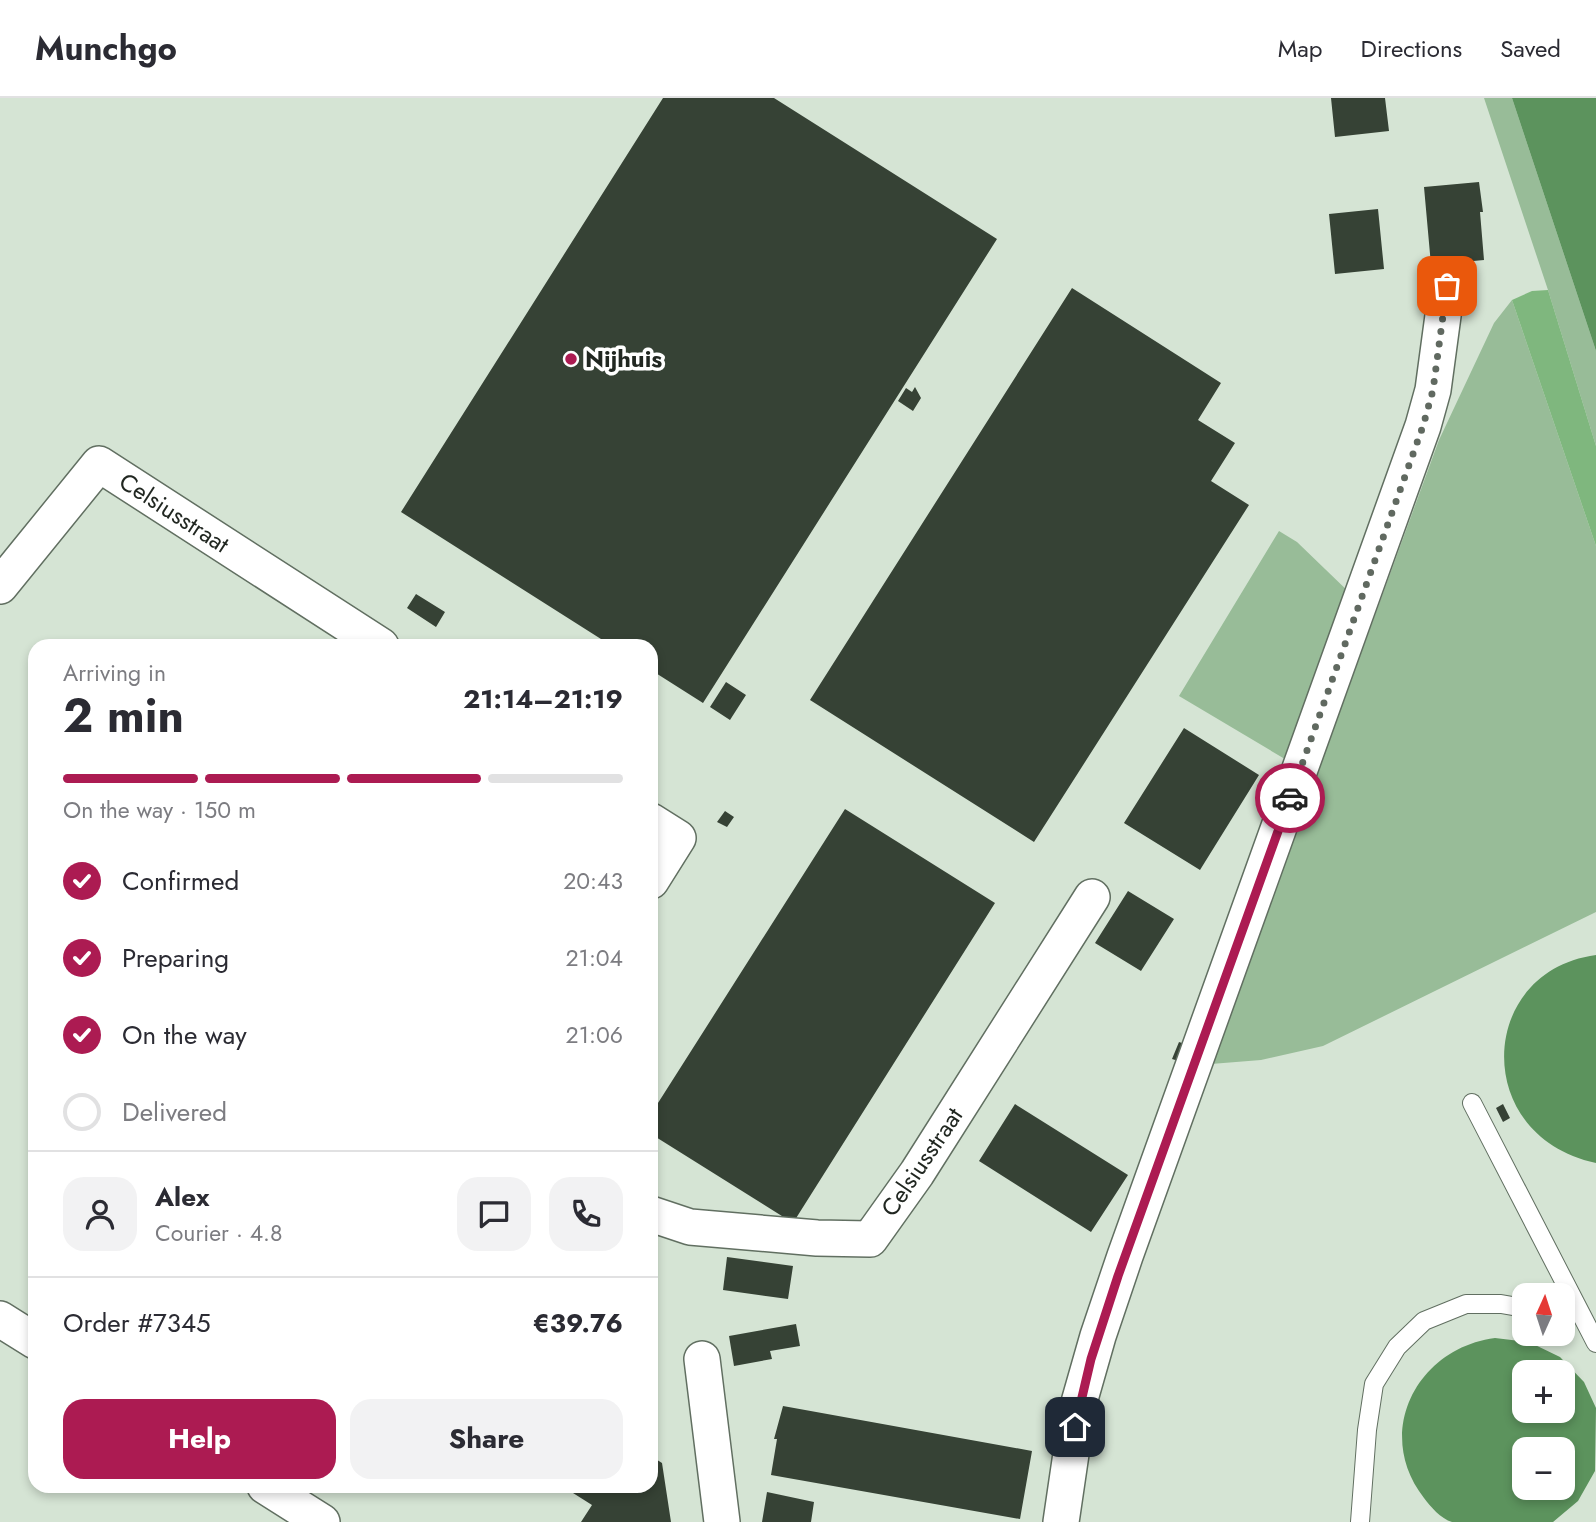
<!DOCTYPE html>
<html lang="en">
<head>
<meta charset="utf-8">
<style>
	:root { --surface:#fff; --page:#f2f2f3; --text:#2b2b33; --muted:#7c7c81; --line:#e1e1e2; --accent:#ac1b52 }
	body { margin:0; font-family:Jost,sans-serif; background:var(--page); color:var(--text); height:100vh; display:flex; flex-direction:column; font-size:26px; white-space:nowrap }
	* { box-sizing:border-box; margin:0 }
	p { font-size:23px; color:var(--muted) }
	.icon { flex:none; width:38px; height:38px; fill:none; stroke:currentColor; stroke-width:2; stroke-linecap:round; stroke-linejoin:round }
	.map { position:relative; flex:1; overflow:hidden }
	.side { position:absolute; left:28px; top:541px; width:630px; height:854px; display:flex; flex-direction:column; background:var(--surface); border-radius:21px; box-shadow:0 4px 10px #0003 }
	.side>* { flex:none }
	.needle { width:46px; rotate:3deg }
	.controls { position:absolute; left:1512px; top:1185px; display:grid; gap:14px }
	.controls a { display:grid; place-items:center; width:63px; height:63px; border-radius:14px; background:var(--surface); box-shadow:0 4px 10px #0003; font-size:35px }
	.pin { position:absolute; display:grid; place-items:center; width:60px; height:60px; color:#fff; margin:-30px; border-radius:14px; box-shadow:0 4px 10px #0006 }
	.courier { position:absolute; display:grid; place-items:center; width:70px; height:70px; margin:-35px; border:5px solid #ac1b52; border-radius:50%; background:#fff; color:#222; box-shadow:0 2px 9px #0007 }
	.head em { font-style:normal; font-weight:700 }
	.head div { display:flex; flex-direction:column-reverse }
	.head { display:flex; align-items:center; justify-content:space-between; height:119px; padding:0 35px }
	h1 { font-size:46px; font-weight:700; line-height:52px }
	.bar { display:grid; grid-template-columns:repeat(4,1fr); gap:10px 7px; align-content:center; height:84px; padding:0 35px }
	.bar i { height:9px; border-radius:5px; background:var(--line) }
	.bar .current { background:var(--accent) }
	.bar p { grid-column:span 4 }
	.line { display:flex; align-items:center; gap:18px; padding:0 35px; border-top:2px solid var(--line) }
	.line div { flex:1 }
	.round { display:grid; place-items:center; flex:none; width:74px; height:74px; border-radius:21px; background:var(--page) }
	ol { padding:0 35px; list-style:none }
	li { display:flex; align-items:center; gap:21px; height:77px }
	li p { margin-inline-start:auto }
	li .icon { padding:7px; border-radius:50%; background:var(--accent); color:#fff; stroke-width:4 }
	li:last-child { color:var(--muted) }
	li i { width:38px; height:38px; border:4px solid var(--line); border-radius:50% }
	.button { display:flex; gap:14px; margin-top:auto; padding:14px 35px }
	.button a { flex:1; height:80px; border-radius:21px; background:var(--accent); color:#fff; font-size:28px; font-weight:700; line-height:80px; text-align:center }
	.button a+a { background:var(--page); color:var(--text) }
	header { display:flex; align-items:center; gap:42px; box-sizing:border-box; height:98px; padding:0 35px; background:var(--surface); border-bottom:2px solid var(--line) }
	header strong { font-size:33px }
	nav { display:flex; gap:38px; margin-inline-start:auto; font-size:24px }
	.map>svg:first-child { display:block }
</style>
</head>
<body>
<header>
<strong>Munchgo</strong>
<nav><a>Map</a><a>Directions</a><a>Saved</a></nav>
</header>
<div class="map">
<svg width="1596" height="1424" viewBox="0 0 1596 1424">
	<rect width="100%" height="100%" fill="#d5e4d4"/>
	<path fill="#98bc98" d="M1484,0h28l84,253v95l-48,-156z
		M1512,202l84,246v366l-273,134 -62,14 -50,4 228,-624 55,-117z
		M1279,433l18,11 56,54 -58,169 -116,-69z"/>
	<path fill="#7fb77e" d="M1548,192l48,156v100l-84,-246 20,-9z"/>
	<path fill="#5c935d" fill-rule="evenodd" d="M1512,0h84v253z
		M1596,857v208c-125,-26 -120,-192 0,-208z
		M1495,1240l34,4 31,15 24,25 12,26 -1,63 -17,30 -25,21c-25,0 -50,0 -75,0 -8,0 -19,0 -26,0 -11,-3 -22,-16 -28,-24 -51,-65 -7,-150 71,-160zM1524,1274h39v38h-39zM1524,1351h39v39h-39z"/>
	<path fill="#364235" d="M663,0h111l223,141 -294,464 -52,-33v-24h-39l-211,-134z
		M1331,0h54l4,33 -54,6z
		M1479,84l4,30h-3l4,48 -53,5 -7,-78z
		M1378,111l6,60 -49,5 -6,-60z
		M1072,190l149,95 -23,37 37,23 -24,38 38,24 -215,337 -224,-142z
		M915,289l6,11 -8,13 -15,-10 8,-13 6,4z
		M416,496l29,18 -9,15 -29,-19z
		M726,584l20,13 -16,25 -20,-13z
		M1184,630l75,47 -59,95 -76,-47z
		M845,711l150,94 -202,320 -142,-89v-20z
		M725,713l9,6 -7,10 -10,-5z
		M1128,793l46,28 -33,52 -46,-28z
		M1179,944l12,4 -6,17 -13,-4z
		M1015,1006l113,71 -37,57 -112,-71z
		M1503,1006l7,14 -7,4 -7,-14z
		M727,1159l66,9 -5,33 -65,-9z
		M796,1226l4,22 -30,5 2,8 -38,7 -5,-30z
		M783,1308l249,45 -12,68 -249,-44 6,-36h-3z
		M651,1358l11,7 9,59h-90l11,-17 -19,-12 5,-7h73z
		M767,1394l47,10 -3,20h-49z"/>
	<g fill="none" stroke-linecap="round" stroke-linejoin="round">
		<g stroke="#616f61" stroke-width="20">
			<path id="lane" d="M1472,1005l124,240
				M1360,1424l7,-92 7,-46 23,-37 27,-26 42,-17h35l23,4"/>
		</g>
		<g stroke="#616f61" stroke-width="38">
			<path id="street" d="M0,488l99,-122 282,182
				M651,723l27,17 -27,43
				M651,1116l39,13 127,11 53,1 47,-66 175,-276
				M0,1221l35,22
				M702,1261l20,163
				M265,1388l57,36
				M1061,1424l17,-116 20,-70 27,-80 298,-830 10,-36 14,-104"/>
		</g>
		<use href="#lane" stroke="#fff" stroke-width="18"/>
		<use href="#street" stroke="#fff" stroke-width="35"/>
	</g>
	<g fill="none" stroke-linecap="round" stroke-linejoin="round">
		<path stroke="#606960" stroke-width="7" stroke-dasharray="0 12.6" d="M1290,700l133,-372 10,-36 14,-104"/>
		<path stroke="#ac1b52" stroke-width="9" d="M1075,1329l16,-68 27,-83 172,-478"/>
	</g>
	<circle fill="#ac1b52" stroke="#fff" stroke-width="2.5" cx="571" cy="261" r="7"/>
	<g text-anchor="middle" stroke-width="7" stroke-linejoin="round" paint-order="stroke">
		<g font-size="24" font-weight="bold" fill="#212721" stroke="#fff" text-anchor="start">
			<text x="585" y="269">Nijhuis</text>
		</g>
		<g font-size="24" fill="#212721" stroke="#fff">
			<text transform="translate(174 415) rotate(33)" y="8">Celsiusstraat</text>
			<text transform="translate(922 1064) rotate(-56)" y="8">Celsiusstraat</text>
		</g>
	</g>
</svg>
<div class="controls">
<a><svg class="needle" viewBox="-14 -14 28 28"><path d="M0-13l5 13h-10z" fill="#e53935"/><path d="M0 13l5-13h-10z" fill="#7c7c81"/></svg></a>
<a>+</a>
<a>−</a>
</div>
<div class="pin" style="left:1447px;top:188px;background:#ea580c"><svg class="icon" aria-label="bag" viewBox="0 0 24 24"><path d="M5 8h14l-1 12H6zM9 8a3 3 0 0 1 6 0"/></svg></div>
<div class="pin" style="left:1075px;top:1329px;background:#1f2937"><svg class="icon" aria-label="home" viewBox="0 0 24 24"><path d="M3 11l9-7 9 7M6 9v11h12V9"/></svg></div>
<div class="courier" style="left:1290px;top:700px"><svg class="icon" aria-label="car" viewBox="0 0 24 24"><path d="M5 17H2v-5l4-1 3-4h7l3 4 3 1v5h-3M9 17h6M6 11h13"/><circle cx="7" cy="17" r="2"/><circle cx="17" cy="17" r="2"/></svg></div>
<section class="side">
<div class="head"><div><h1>2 min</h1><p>Arriving in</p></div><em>21:14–21:19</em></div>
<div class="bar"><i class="current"></i><i class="current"></i><i class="current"></i><i></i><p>On the way · 150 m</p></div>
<ol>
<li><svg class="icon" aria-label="check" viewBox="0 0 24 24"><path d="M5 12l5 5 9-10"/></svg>Confirmed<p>20:43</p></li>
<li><svg class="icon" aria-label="check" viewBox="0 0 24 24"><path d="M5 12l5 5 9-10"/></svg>Preparing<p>21:04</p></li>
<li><svg class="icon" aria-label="check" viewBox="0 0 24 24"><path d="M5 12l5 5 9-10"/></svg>On the way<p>21:06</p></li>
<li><i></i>Delivered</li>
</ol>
<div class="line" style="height:126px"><a class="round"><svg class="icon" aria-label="person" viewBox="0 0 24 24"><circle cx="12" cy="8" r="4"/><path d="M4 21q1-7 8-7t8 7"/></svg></a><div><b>Alex</b><p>Courier · 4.8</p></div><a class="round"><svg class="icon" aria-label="chat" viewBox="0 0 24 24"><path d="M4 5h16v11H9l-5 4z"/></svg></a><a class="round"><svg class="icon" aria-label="phone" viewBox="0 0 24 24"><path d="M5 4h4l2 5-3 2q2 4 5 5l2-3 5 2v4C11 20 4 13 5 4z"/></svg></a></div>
<div class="line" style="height:91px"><div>Order #7345</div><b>€39.76</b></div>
<div class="button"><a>Help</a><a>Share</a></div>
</section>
</div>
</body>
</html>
